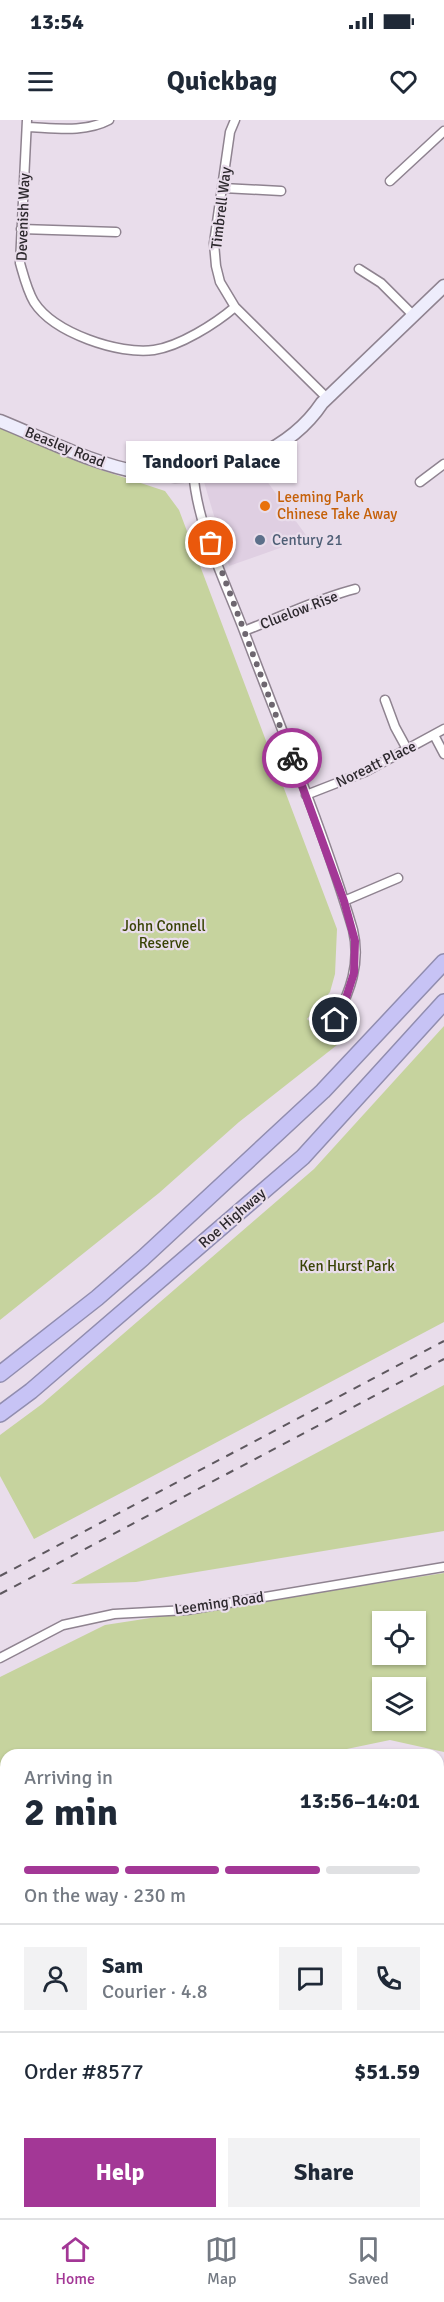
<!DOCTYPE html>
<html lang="en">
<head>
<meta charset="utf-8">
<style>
	:root { --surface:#fff; --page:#f2f2f3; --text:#1f2937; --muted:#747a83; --line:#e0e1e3; --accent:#a33796 }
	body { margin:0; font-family:Signika,sans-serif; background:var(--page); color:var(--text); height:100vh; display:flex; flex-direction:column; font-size:22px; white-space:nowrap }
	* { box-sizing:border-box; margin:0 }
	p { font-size:20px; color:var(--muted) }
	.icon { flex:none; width:33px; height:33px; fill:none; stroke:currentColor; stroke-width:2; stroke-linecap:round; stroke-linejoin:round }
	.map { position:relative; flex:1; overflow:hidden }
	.details { position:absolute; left:0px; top:1629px; width:444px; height:470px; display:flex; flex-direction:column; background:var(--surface); border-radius:18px 18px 0 0; box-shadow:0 2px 4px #0004 }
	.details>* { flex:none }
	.buttons { position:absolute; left:372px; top:1491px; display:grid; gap:12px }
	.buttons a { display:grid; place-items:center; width:54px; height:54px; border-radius:0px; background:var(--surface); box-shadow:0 2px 4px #0004; font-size:30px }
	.pin { position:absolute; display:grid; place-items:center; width:51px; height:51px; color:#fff; margin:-26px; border:3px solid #fff; border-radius:50%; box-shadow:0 2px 6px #0007 }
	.courier { position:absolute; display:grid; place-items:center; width:60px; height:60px; margin:-30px; border:4px solid #a33796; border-radius:50%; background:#fff; color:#222; box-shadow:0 2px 8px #0007 }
	.bubble { position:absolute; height:42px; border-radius:0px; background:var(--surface); box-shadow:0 2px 4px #0004; font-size:20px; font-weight:800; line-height:42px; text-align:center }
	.summary em { font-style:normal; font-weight:800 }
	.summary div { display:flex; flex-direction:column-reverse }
	.summary { display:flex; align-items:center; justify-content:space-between; height:102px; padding:0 24px }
	h1 { font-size:39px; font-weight:800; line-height:45px }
	.bar { display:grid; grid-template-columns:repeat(4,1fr); gap:9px 6px; align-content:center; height:72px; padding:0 24px }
	.bar i { height:8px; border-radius:4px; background:var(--line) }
	.bar .current { background:var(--accent) }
	.bar p { grid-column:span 4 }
	.line { display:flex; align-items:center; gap:15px; padding:0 24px; border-top:2px solid var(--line) }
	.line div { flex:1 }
	.round { display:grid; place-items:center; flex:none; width:63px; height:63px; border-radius:0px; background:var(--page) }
	.cta { display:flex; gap:12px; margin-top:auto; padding:12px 24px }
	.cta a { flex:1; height:69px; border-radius:0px; background:var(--accent); color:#fff; font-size:24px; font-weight:800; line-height:69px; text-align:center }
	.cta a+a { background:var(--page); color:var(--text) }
	.status { display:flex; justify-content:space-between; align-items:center; height:42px; padding:0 30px; background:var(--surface); direction:ltr }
	.status svg { height:16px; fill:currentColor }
	header { display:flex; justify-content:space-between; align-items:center; height:78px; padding:0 24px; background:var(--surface); font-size:27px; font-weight:800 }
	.tab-bar { display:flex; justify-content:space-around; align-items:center; height:84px; border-top:2px solid var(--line); background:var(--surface); font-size:16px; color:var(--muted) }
	.tab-bar a { display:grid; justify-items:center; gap:3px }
	.tab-bar .current { color:var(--accent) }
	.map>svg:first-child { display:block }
</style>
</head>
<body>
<div class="status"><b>13:54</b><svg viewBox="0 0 49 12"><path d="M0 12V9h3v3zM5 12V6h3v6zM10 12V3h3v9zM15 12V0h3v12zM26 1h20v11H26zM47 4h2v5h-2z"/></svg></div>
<header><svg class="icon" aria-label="menu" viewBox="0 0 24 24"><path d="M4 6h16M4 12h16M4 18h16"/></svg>Quickbag<svg class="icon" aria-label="heart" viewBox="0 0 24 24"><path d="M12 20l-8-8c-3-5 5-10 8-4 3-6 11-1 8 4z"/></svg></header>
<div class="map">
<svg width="444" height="2098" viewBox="0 0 444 2098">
	<rect width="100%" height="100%" fill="#e9ddeb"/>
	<path fill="#dfcfe2" d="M256,346l52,72 -79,28 -25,-84z"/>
	<path fill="#c6d39e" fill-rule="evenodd" d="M0,308l89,38 76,25 14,19 158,419 -2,45 -5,18 -23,27 30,26 -98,77 -80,71 -159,127z
		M444,906v296l-410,217 -34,-63v-41l42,-31 272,-235z
		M444,1265v146l-308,51 -65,2z
		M444,1453v179l-54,-12 -72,15h-312v457l84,1 -5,5h-85v-541l105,-52zM382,1502h34v32h-34zM382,1568h34v32h-34z"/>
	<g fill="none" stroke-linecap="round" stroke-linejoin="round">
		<g stroke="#8f8390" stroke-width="11">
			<path id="street" d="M27,0l-7,143c4,14 7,27 14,39 20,31 85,53 120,48 26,-4 61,-26 81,-43
				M235,0l-5,12 -16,111 2,23 4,16 15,25 92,91
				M27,7c27,1 58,6 82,-7
				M390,61l54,-50
				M223,68l58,3
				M21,109l95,3
				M359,149l22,14 32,32
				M193,350c4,56 31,109 51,161 37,98 79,198 109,299 8,33 -3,62 -18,90
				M420,362l24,-18
				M244,511c37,-14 72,-32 111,-42
				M385,580l10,27 12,22
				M434,615l10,19
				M306,675l59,-23 79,-43
				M344,781l54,-23
				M0,1538l63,-33 51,-11 73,-4 257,-43
				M98,2098l3,-6
				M107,2098l4,-6"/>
		</g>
		<g stroke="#8f8390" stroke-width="15">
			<path id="secondary" d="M0,301c88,36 161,81 256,36 26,-12 50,-30 66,-54l122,-117"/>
		</g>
		<g stroke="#918daf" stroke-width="18">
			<path id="highway" d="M0,1254l97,-76 46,-40 180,-167 121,-129
				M0,1294l31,-23 272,-234 141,-155"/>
		</g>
		<use href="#street" stroke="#fff" stroke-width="8"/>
		<use href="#secondary" stroke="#eeedfc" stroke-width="12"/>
		<use href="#highway" stroke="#c7c3f5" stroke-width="15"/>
		<path stroke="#5e585f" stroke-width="2" stroke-dasharray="8 8" stroke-linecap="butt" d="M0,1456l444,-235
			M0,1474l444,-235"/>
	</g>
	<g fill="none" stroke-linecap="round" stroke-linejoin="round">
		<path stroke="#6e6770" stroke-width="6" stroke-dasharray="0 10.8" d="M211,423l81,215"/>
		<path stroke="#a33796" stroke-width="8" d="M292,638l52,143 11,40 -1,32 -9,28 -10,19"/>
	</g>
	<circle fill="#e8710a" stroke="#e9ddeb" stroke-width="2" cx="265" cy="386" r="6"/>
	<circle fill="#5c6f8a" stroke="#e9ddeb" stroke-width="2" cx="260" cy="420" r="6"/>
	<g text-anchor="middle" stroke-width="4.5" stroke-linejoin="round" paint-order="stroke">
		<g font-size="15" fill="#2c282d" stroke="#e9ddeb">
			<text transform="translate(221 88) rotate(-83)" y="5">Timbrell Way</text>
			<text transform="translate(23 97) rotate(-88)" y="5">Devenish Way</text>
			<text transform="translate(65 327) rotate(22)" y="5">Beasley Road</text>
			<text transform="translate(299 490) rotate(-21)" y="5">Cluelow Rise</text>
			<text transform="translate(376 644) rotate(-26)" y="5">Noreatt Place</text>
			<text transform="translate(232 1098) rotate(-41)" y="5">Roe Highway</text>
			<text transform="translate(219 1483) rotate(-8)" y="5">Leeming Road</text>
		</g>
		<g font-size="15" fill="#c56008" stroke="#e9ddeb" text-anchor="start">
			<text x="277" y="382">Leeming Park<tspan x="277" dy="17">Chinese Take Away</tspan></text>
		</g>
		<g font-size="15" fill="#4e5e75" stroke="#e9ddeb" text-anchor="start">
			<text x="272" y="425">Century 21</text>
		</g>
		<g font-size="15" fill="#394304" stroke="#e9ddeb">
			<text x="164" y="811">John Connell<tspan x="164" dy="17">Reserve</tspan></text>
			<text x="347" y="1151">Ken Hurst Park</text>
		</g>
	</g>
</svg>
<div class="buttons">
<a><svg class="icon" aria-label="locate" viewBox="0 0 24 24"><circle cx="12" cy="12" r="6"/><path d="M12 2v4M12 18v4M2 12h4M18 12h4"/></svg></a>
<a><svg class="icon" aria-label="layers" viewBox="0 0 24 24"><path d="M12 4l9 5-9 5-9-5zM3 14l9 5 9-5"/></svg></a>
</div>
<div class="pin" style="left:211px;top:423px;background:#ea580c"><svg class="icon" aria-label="bag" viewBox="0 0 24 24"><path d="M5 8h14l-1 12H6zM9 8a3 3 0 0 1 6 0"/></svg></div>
<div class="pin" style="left:335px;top:900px;background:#1f2937"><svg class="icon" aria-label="home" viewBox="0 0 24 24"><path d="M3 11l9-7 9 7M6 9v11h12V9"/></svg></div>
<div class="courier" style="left:292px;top:638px"><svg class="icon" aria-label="bike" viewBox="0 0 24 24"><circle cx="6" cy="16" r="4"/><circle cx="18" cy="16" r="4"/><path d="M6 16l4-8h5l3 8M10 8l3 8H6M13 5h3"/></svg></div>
<div class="bubble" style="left:126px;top:321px;width:171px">Tandoori Palace</div>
<section class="details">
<div class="summary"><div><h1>2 min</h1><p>Arriving in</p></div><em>13:56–14:01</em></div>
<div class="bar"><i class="current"></i><i class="current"></i><i class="current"></i><i></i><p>On the way · 230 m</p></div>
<div class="line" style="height:108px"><a class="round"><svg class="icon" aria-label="person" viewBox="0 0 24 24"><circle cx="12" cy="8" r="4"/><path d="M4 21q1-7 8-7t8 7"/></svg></a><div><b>Sam</b><p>Courier · 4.8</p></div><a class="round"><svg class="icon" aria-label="chat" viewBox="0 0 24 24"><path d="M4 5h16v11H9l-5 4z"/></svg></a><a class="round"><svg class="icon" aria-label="phone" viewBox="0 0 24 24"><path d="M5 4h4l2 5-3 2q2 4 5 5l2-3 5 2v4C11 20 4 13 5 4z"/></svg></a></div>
<div class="line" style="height:78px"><div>Order #8577</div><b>$51.59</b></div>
<div class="cta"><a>Help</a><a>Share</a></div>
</section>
</div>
<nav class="tab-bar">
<a class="current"><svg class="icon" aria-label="home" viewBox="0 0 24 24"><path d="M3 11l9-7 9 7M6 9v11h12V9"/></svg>Home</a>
<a><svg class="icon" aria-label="map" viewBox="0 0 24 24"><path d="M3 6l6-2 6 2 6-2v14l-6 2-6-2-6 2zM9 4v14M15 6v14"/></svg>Map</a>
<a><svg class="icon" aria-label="saved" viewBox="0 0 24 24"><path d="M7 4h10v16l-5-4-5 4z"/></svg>Saved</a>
</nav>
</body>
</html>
